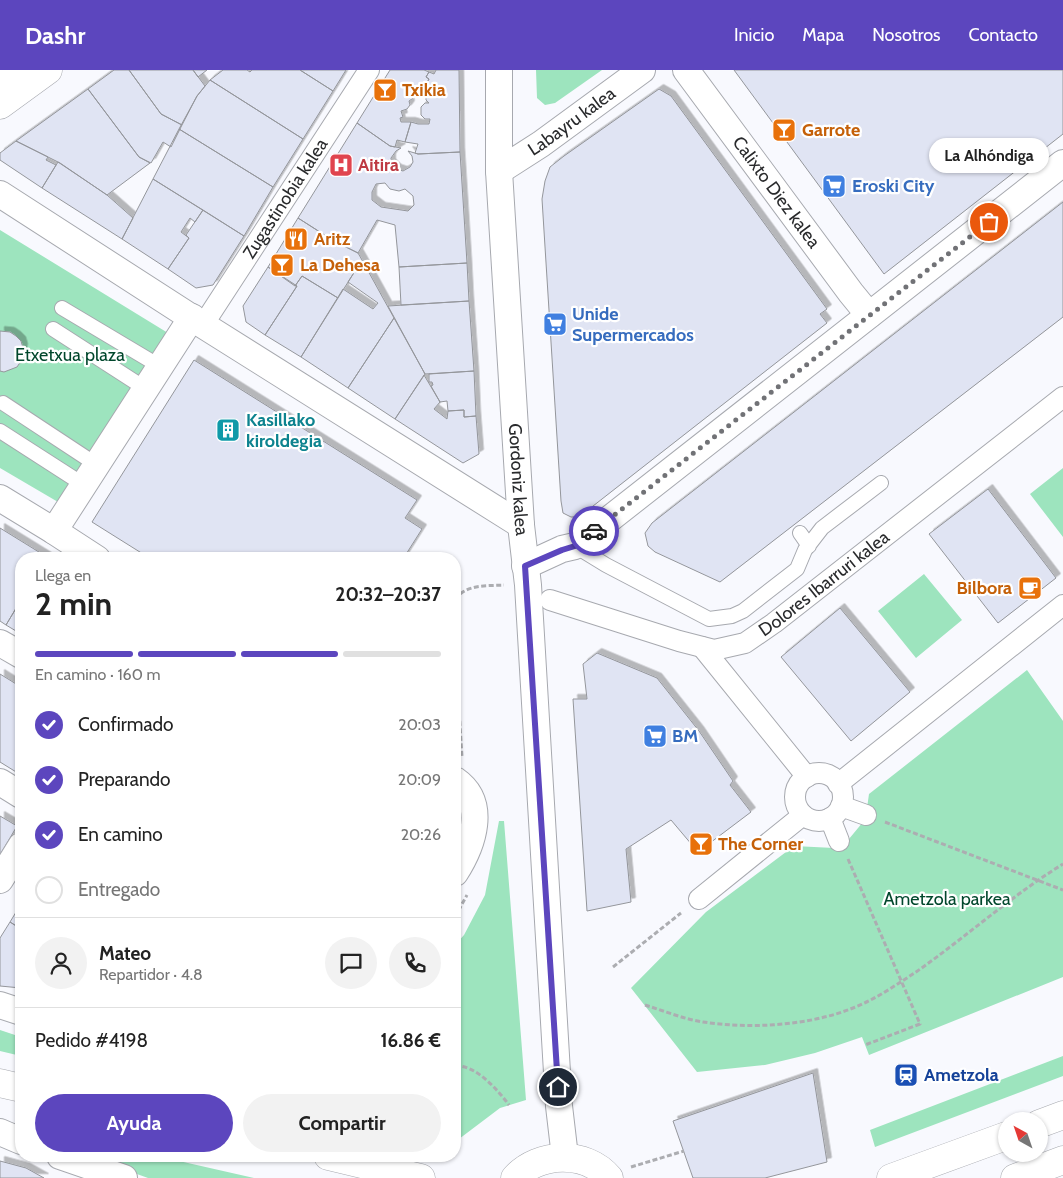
<!DOCTYPE html>
<html lang="es">
<head>
<meta charset="utf-8">
<style>
	:root { --surface:#fff; --page:#f2f2f2; --text:#222; --muted:#767676; --line:#e0e0e0; --accent:#5c46be }
	body { margin:0; font-family:Cabin,sans-serif; background:var(--page); color:var(--text); height:100vh; display:flex; flex-direction:column; font-size:19px; white-space:nowrap }
	* { box-sizing:border-box; margin:0 }
	p { font-size:16px; color:var(--muted) }
	.icon { flex:none; width:28px; height:28px; fill:none; stroke:currentColor; stroke-width:2; stroke-linecap:round; stroke-linejoin:round }
	.map { position:relative; flex:1; overflow:hidden }
	.details { position:absolute; left:15px; top:482px; width:446px; height:610px; display:flex; flex-direction:column; background:var(--surface); border-radius:20px; box-shadow:0 1px 4px #0004 }
	.details>* { flex:none }
	.needle { width:32px; rotate:320deg }
	.fabs { position:absolute; left:998px; top:1042px; display:grid; gap:10px }
	.fabs a { display:grid; place-items:center; width:50px; height:50px; border-radius:50%; background:var(--surface); box-shadow:0 1px 4px #0004; font-size:25px }
	.pin { position:absolute; display:grid; place-items:center; width:42px; height:42px; color:#fff; margin:-21px; border:2px solid #fff; border-radius:50%; box-shadow:0 1px 5px #0007 }
	.courier { position:absolute; display:grid; place-items:center; width:50px; height:50px; margin:-25px; border:4px solid #5c46be; border-radius:50%; background:#fff; color:#222; box-shadow:0 1px 6px #0007 }
	.bubble { position:absolute; height:35px; border-radius:18px; background:var(--surface); box-shadow:0 1px 4px #0004; font-size:16px; font-weight:800; line-height:35px; text-align:center }
	.summary em { font-style:normal; font-weight:800 }
	.summary div { display:flex; flex-direction:column-reverse }
	.summary { display:flex; align-items:center; justify-content:space-between; height:85px; padding:0 20px }
	h1 { font-size:32px; font-weight:800; line-height:38px }
	.bar { display:grid; grid-template-columns:repeat(4,1fr); gap:8px 5px; align-content:center; height:60px; padding:0 20px }
	.bar i { height:6px; border-radius:4px; background:var(--line) }
	.bar .on { background:var(--accent) }
	.bar p { grid-column:span 4 }
	.line { display:flex; align-items:center; gap:12px; padding:0 20px; border-top:1px solid var(--line) }
	.line div { flex:1 }
	.round { display:grid; place-items:center; flex:none; width:52px; height:52px; border-radius:26px; background:var(--page) }
	ol { padding:0 20px; list-style:none }
	li { display:flex; align-items:center; gap:15px; height:55px }
	li p { margin-inline-start:auto }
	li .icon { padding:5px; border-radius:50%; background:var(--accent); color:#fff; stroke-width:4 }
	li:last-child { color:var(--muted) }
	li i { width:28px; height:28px; border:2px solid var(--line); border-radius:50% }
	.action { display:flex; gap:10px; margin-top:auto; padding:10px 20px }
	.action a { flex:1; height:58px; border-radius:30px; background:var(--accent); color:#fff; font-size:20px; font-weight:800; line-height:58px; text-align:center }
	.action a+a { background:var(--page); color:var(--text) }
	header { display:flex; align-items:center; gap:30px; box-sizing:border-box; height:70px; padding:0 25px; background:var(--accent); color:#fff }
	header strong { font-size:24px }
	nav { display:flex; gap:28px; margin-inline-start:auto; font-size:18px }
	.map>svg:first-child { display:block }
</style>
</head>
<body>
<header>
<strong>Dashr</strong>
<nav><a>Inicio</a><a>Mapa</a><a>Nosotros</a><a>Contacto</a></nav>
</header>
<div class="map">
<svg width="1063" height="1108" viewBox="0 0 1063 1108">
	<defs>
		<filter id="shadow"><feDropShadow dx="4.5" dy="-4.5" stdDeviation="0" flood-color="#0004"/></filter>
	</defs>
	<rect width="100%" height="100%" fill="#f8f9fe"/>
	<path fill="#9de4be" d="M536,0h66l-47,33 -10,2 -8,-7z
		M0,160l168,103 -110,169 -58,-34z
		M1063,398v69l-33,-43z
		M924,504l38,46 -46,38 -38,-47z
		M1027,600l36,51v256l-194,78 -7,-18 -47,16 -50,12 -68,7 -66,-84 75,-76 88,-66 40,2 10,-3 19,-23 3,-7 3,-21z
		M499,751h5l22,279 -26,8 -45,34v-197l9,-10 21,-40z
		M0,960l21,7v19l-21,-5z
		M1063,986v20l-188,71 -5,-17z
		M87,1086h70l97,22h-106z"/>
	<path fill="#e0e4f3" stroke="#94969b" fill-rule="evenodd" filter="url(#shadow)" d="M114,0h15l32,44 21,11 -11,22 -8,-5 -12,21 -12,-6 -51,-68z
		M129,0h64l12,16 -8,10 -15,29 -21,-11z
		M193,0h14l-9,7z
		M223,0h24l3,2 2,-2h48l33,21 -30,48 -93,-59z
		M300,0h46l-13,21z
		M390,0h34l5,2 -3,5 3,2 -7,12 -4,-2 -4,2 2,1v4l-7,5 1,4 -3,4 -6,2 2,6 -3,1 1,4h10l-6,20 -8,-2 -2,7 -5,-1 -33,-23z
		M436,0h23l1,82 -42,2 -3,-1 3,-9 -13,-2 6,-20 7,2h11l1,-5h-5l-4,-4v-8l4,-4h4l-3,-3v-6l-4,-3 7,-12 -3,-2 3,-5 5,2z
		M734,0h329v64l-179,140z
		M210,10l93,59 -30,48 -94,-58 18,-33z
		M88,19l51,68 11,6 -43,32 -47,-32 -44,-22z
		M659,19l12,7 156,213 -7,5 7,9 -248,194h-8l-8,-4 -2,-12 -19,-302 3,-18 5,-14 14,-11z
		M357,53l33,23 11,2 -5,3 -5,7v5l6,6 6,2 7,-4 3,-5 -1,-6 -4,-5 10,3 42,-2 7,111 -68,4 -4,-42 -18,-5 -19,33 -24,-12 -36,-23zM385,113l5,6 9,2 6,-2 8,7 1,9 -6,6 -27,-4 -9,-7v-8l4,-8z
		M179,59l94,58 -29,49 -91,-57z
		M16,71l32,16 -2,3 10,5 -14,23 -42,-28v-7z
		M58,92l49,33 26,23 -11,21 -80,-51z
		M153,109l50,31 -8,12 -5,-4 -9,14 8,6 -21,31 -46,-30z
		M1063,132v115l-343,265 -65,-30 -7,-6 -3,-13 7,-10z
		M203,140l41,26 -31,49 -17,3 -28,-19 21,-31 -3,-3z
		M298,148l36,23 24,12 4,7 -24,38 -36,-22 -7,10 -27,-19z
		M362,190l32,58 -46,70 -47,-31 42,-68 30,20 5,-6 -30,-21z
		M467,193l2,38 -68,4 -2,-38z
		M268,197l29,19 -32,49 -19,-13 -3,-16z
		M302,206l36,22 -37,59 -36,-22 32,-49h-2z
		M469,231l5,70 -49,3 -37,-68z
		M394,248l31,56 -30,45 -47,-31z
		M0,261l10,1 6,4 5,5 2,7 -2,13 -4,6 -13,5 -4,-1z
		M194,290l223,140 -12,18 17,11 -19,30h-252l-59,-37z
		M474,301l2,45 -12,1v-7l-16,1 -1,-10 -7,1 -9,-16 2,-1 -1,-3h-3v-8z
		M424,305l16,27 -6,7 13,10 1,-8 16,-1v7l12,-1 3,38 -16,9 -68,-44z
		M988,419l68,89 -58,45 -69,-89z
		M0,458l47,29 -1,2h-25v41l-15,25 -6,-4z
		M21,530v34l-15,-9z
		M840,538l70,84 -59,49 -70,-84z
		M597,583l60,25 42,53 34,50 -3,4 21,27 -53,40 -27,-32 -45,29 5,53 -44,9 -14,-212h14l-4,-35z
		M0,604l21,13v88l-21,-13z
		M0,746l17,10 -17,29z
		M21,834v25l-11,-7z
		M10,852l11,7v59l-21,-2v-48z
		M813,1003l14,89 -62,16h-72l-20,-57z
		M0,1091l26,7 18,10h-44z"/>
	<g fill="none" stroke-linecap="round" stroke-linejoin="round">
		<g stroke="#a7a9af" stroke-width="16">
			<path id="service" d="M62,238l99,59
				M53,259l93,60
				M3,333l94,62
				M0,361l84,54
				M800,463l9,13
				M575,476l31,19 103,54 23,-3 11,-5 54,-42 8,-19 17,-22 59,-45"/>
		</g>
		<g stroke="#a7a9af" stroke-width="22">
			<g id="pedestrian">
				<path id="s1" d="M203,255l166,-255"/>
				<path id="s2" d="M550,530l129,41 35,9 31,-7 29,-20 289,-226"/>
				<path d="M702,577l105,130"/>
				<circle cx="819" cy="727" r="24"/>
				<path d="M838,714l225,-179"/>
				<path d="M841,736l25,9"/>
				<path d="M830,748l9,23"/>
				<path d="M699,829l104,-84"/>
			</g>
		</g>
		<g stroke="#a7a9af" stroke-width="28">
			<g id="minor">
				<path id="s3" d="M499,0v101l22,354 7,60 31,521 6,51"/>
				<path id="s4" d="M686,0l165,223 18,22"/>
				<path id="s5" d="M499,101l42,-27 101,-74"/>
				<path d="M0,124l203,131 318,200"/>
				<path d="M0,428l54,33 43,28"/>
				<path d="M54,461l138,-214"/>
				<path d="M525,496l37,-17 13,-3 488,-383"/>
				<path d="M0,573l21,12"/>
				<path d="M455,710c33,23 18,65 0,93"/>
				<path d="M0,712l21,13"/>
				<path d="M0,810l21,-34"/>
				<path d="M0,935l21,7"/>
				<path d="M0,1062l21,9"/>
				<path d="M60,1086l64,22"/>
			</g>
		</g>
		<g stroke="#a7a9af" stroke-width="29">
			<path id="tertiary" d="M0,1013l21,5
				M1039,1054l24,-9
				M328,1086l93,22
				M515,1108c23,-26 71,-28 94,0
				M891,1108l115,-42
				M1015,1108l48,-18"/>
		</g>
		<g stroke="#a7a9af" stroke-width="29">
			<path id="primary" d="M0,7l10,-7
				M0,35l48,-35"/>
		</g>
		<path stroke="#acadb1" stroke-width="3" stroke-dasharray="5 2.5" stroke-linecap="butt" d="M455,529c12,-15 31,-13 49,-14
			M455,576l7,111
			M885,752l178,68
			M848,789l72,165 -55,21
			M455,847l12,-22
			M455,872l2,7 -2,10
			M613,897l68,-54
			M645,935c19,6 39,14 58,17 48,7 105,4 150,-14 23,-9 43,-23 63,-36 50,-35 95,-76 147,-108
			M455,996c20,-2 43,24 54,39
			M631,1097l53,-16"/>
		<use href="#service" stroke="#fff" stroke-width="14"/>
		<use href="#pedestrian" stroke="#fff" stroke-width="20"/>
		<use href="#minor" stroke="#fff" stroke-width="26"/>
		<use href="#tertiary" stroke="#fff" stroke-width="28"/>
		<use href="#primary" stroke="#fff" stroke-width="28"/>
	</g>
	<g fill="none" stroke-linecap="round" stroke-linejoin="round">
		<path stroke="#717276" stroke-width="5" stroke-dasharray="0 9" d="M594,461l395,-309"/>
		<path stroke="#5c46be" stroke-width="6" d="M558,1017l-33,-521 37,-16 13,-4 19,-15"/>
	</g>
	<defs>
		<g id="bar-square" transform="scale(1.25)"><rect x="-9" y="-9" width="18" height="18" rx="4" fill="#e8710a" stroke="#fff"/><path d="M-6-5H6L.8 .8V4.5H3.5V6h-7V4.5H-.8V.8Z" fill="#fff"/></g>
		<g id="hospital-square" transform="scale(1.25)"><rect x="-9" y="-9" width="18" height="18" rx="4" fill="#e0444e" stroke="#fff"/><path d="M-5-5h3v3.5h4V-5h3V5h-3V1.5h-4V5h-3Z" fill="#fff"/></g>
		<g id="supermarket-square" transform="scale(1.25)"><rect x="-9" y="-9" width="18" height="18" rx="4" fill="#3f7fe0" stroke="#fff"/><path d="M-6-5.5h2.5l.6 2H6L4.5 2H-2.5L-4.4-4H-6ZM-1.5 3.2a1.3 1.3 0 1 0 .1 0ZM3 3.2a1.3 1.3 0 1 0 .1 0Z" fill="#fff"/></g>
		<g id="restaurant-square" transform="scale(1.25)"><rect x="-9" y="-9" width="18" height="18" rx="4" fill="#e8710a" stroke="#fff"/><path d="M-5-6h1v4h1v-4h1v4h1v-4h1v5L-1.5 .5V6h-2V.5L-5-1ZM5-6V6H3V1.5H1.5Q1.5-4 5-6Z" fill="#fff"/></g>
		<g id="building-square" transform="scale(1.25)"><rect x="-9" y="-9" width="18" height="18" rx="4" fill="#0f9aa8" stroke="#fff"/><path d="M-4-6H4V6H1V3H-1V6H-4ZM-2.5-4.3h1.7v1.8h-1.7ZM.8-4.3h1.7v1.8H.8ZM-2.5-1h1.7V.8h-1.7ZM.8-1h1.7V.8H.8Z" fill="#fff"/></g>
		<g id="cafe-square" transform="scale(1.25)"><rect x="-9" y="-9" width="18" height="18" rx="4" fill="#e8710a" stroke="#fff"/><path d="M-5.5-4.5H6V0H3Q3 3.5 0 3.5H-2.5Q-5.5 3.5-5.5 0ZM3-3.2v2h1.7v-2ZM-6 4.5H4V6H-6Z" fill="#fff"/></g>
		<g id="station-square" transform="scale(1.25)"><rect x="-9" y="-9" width="18" height="18" rx="4" fill="#1a4fb4" stroke="#fff"/><path d="M-3-6H3Q5-6 5-4V2Q5 4 3 4L4.5 6H3L1.5 4h-3L-3 6H-4.5L-3 4Q-5 4-5 2V-4Q-5-6-3-6ZM-3.5-4v3h7v-3ZM-3.5 1v1.5H-2V1ZM2 1v1.5H3.5V1Z" fill="#fff"/></g>
	</defs>
	<g fill-rule="evenodd">
		<use href="#bar-square" x="385" y="20"/>
		<use href="#bar-square" x="784" y="60"/>
		<use href="#hospital-square" x="341" y="95"/>
		<use href="#supermarket-square" x="834" y="116"/>
		<use href="#restaurant-square" x="296" y="169"/>
		<use href="#bar-square" x="282" y="195"/>
		<use href="#supermarket-square" x="555" y="254"/>
		<use href="#building-square" x="228" y="360"/>
		<use href="#cafe-square" x="1030" y="518"/>
		<use href="#supermarket-square" x="655" y="666"/>
		<use href="#bar-square" x="701" y="774"/>
		<use href="#station-square" x="906" y="1005"/>
	</g>
	<g text-anchor="middle" stroke-width="4.5" stroke-linejoin="round" paint-order="stroke">
		<g font-size="18" font-weight="bold" fill="#c56008" stroke="#fff" text-anchor="start">
			<text x="402" y="26">Txikia</text>
			<text x="802" y="66">Garrote</text>
			<text x="314" y="175">Aritz</text>
			<text x="300" y="201">La Dehesa</text>
			<text x="1012" y="524" text-anchor="end">Bilbora</text>
			<text x="718" y="780">The Corner</text>
		</g>
		<g font-size="18" fill="#292a2c" stroke="#fff">
			<text dy="6" stroke="none"><textPath href="#s5" startOffset="88">Labayru kalea</textPath></text>
			<text dy="6" stroke="none"><textPath href="#s4" startOffset="152">Calixto Diez kalea</textPath></text>
			<text dy="6" stroke="none"><textPath href="#s1" startOffset="151">Zugastinobia kalea</textPath></text>
			<text dy="6" stroke="none"><textPath href="#s3" startOffset="410">Gordoniz kalea</textPath></text>
			<text dy="6" stroke="none"><textPath href="#s2" startOffset="302">Dolores Ibarruri kalea</textPath></text>
		</g>
		<g font-size="18" font-weight="bold" fill="#be3a42" stroke="#fff" text-anchor="start">
			<text x="358" y="101">Aitira</text>
		</g>
		<g font-size="18" font-weight="bold" fill="#366cbe" stroke="#fff" text-anchor="start">
			<text x="852" y="122">Eroski City</text>
			<text x="572" y="250">Unide<tspan x="572" dy="21">Supermercados</tspan></text>
			<text x="672" y="672">BM</text>
		</g>
		<g font-size="18" fill="#01472c" stroke="#fff">
			<text x="70" y="291">Etxetxua plaza</text>
			<text x="947" y="835">Ametzola parkea</text>
		</g>
		<g font-size="18" font-weight="bold" fill="#0d838f" stroke="#fff" text-anchor="start">
			<text x="246" y="356">Kasillako<tspan x="246" dy="21">kiroldegia</tspan></text>
		</g>
		<g font-size="18" font-weight="bold" fill="#164399" stroke="#fff" text-anchor="start">
			<text x="924" y="1011">Ametzola</text>
		</g>
	</g>
</svg>
<div class="fabs">
<a><svg class="needle" viewBox="-14 -14 28 28"><path d="M0-13l5 13h-10z" fill="#e53935"/><path d="M0 13l5-13h-10z" fill="#767676"/></svg></a>
</div>
<div class="pin" style="left:989px;top:152px;background:#ea580c"><svg class="icon" aria-label="bag" viewBox="0 0 24 24"><path d="M5 8h14l-1 12H6zM9 8a3 3 0 0 1 6 0"/></svg></div>
<div class="pin" style="left:558px;top:1017px;background:#1f2937"><svg class="icon" aria-label="home" viewBox="0 0 24 24"><path d="M3 11l9-7 9 7M6 9v11h12V9"/></svg></div>
<div class="courier" style="left:594px;top:461px"><svg class="icon" aria-label="car" viewBox="0 0 24 24"><path d="M5 17H2v-5l4-1 3-4h7l3 4 3 1v5h-3M9 17h6M6 11h13"/><circle cx="7" cy="17" r="2"/><circle cx="17" cy="17" r="2"/></svg></div>
<div class="bubble" style="left:929px;top:68px;width:120px">La Alhóndiga</div>
<section class="details">
<div class="summary"><div><h1>2 min</h1><p>Llega en</p></div><em>20:32–20:37</em></div>
<div class="bar"><i class="on"></i><i class="on"></i><i class="on"></i><i></i><p>En camino · 160 m</p></div>
<ol>
<li><svg class="icon" aria-label="check" viewBox="0 0 24 24"><path d="M5 12l5 5 9-10"/></svg>Confirmado<p>20:03</p></li>
<li><svg class="icon" aria-label="check" viewBox="0 0 24 24"><path d="M5 12l5 5 9-10"/></svg>Preparando<p>20:09</p></li>
<li><svg class="icon" aria-label="check" viewBox="0 0 24 24"><path d="M5 12l5 5 9-10"/></svg>En camino<p>20:26</p></li>
<li><i></i>Entregado</li>
</ol>
<div class="line" style="height:90px"><a class="round"><svg class="icon" aria-label="person" viewBox="0 0 24 24"><circle cx="12" cy="8" r="4"/><path d="M4 21q1-7 8-7t8 7"/></svg></a><div><b>Mateo</b><p>Repartidor · 4.8</p></div><a class="round"><svg class="icon" aria-label="chat" viewBox="0 0 24 24"><path d="M4 5h16v11H9l-5 4z"/></svg></a><a class="round"><svg class="icon" aria-label="phone" viewBox="0 0 24 24"><path d="M5 4h4l2 5-3 2q2 4 5 5l2-3 5 2v4C11 20 4 13 5 4z"/></svg></a></div>
<div class="line" style="height:65px"><div>Pedido #4198</div><b>16.86 €</b></div>
<div class="action"><a>Ayuda</a><a>Compartir</a></div>
</section>
</div>
</body>
</html>
